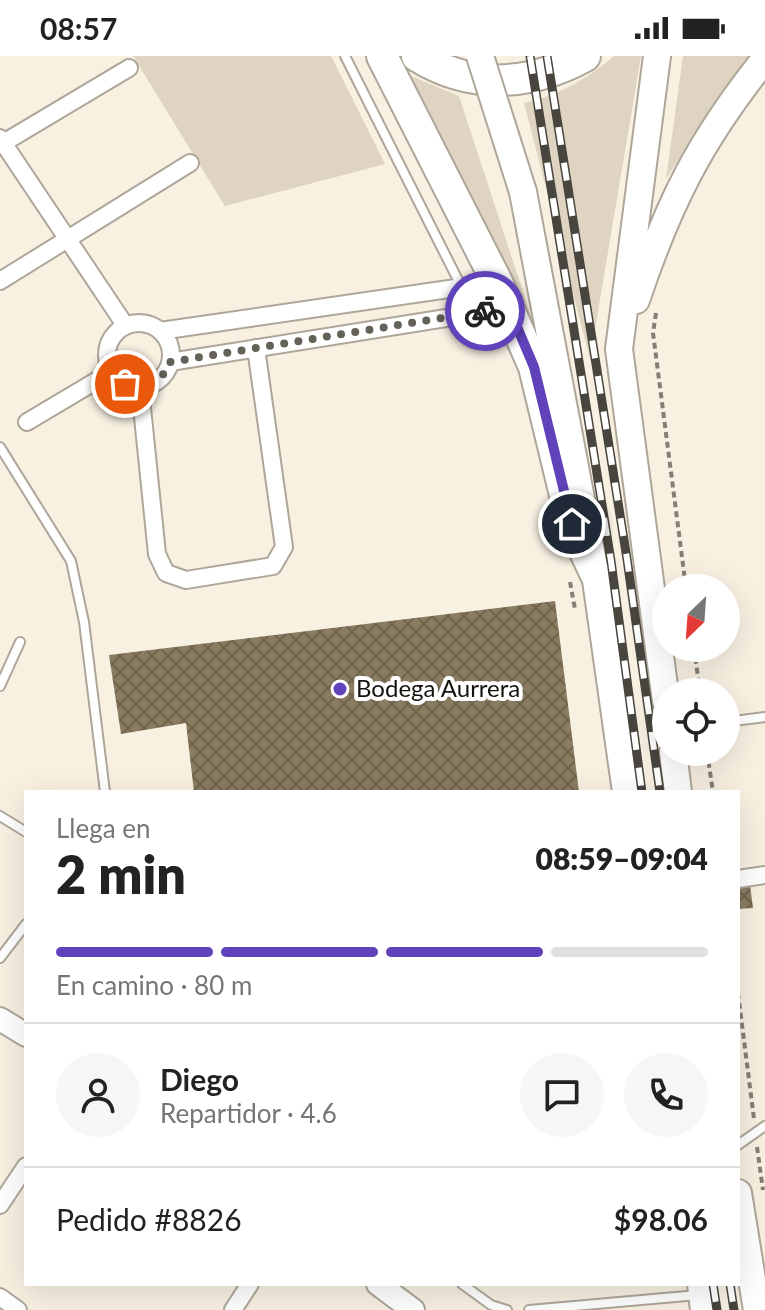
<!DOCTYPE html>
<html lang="es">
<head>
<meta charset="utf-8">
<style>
	:root { --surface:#fff; --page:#f6f6f6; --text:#222; --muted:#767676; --line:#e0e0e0; --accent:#6042ba }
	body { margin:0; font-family:Lato,sans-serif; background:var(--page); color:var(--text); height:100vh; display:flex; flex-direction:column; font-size:30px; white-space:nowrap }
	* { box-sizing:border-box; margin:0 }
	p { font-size:26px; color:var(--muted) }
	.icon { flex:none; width:44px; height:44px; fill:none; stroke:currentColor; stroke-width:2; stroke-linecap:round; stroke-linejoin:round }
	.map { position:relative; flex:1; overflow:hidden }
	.sheet { position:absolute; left:24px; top:734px; width:716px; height:496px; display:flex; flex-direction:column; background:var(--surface); border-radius:0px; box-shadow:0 8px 32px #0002 }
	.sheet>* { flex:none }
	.needle { width:52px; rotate:205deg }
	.controls { position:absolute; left:652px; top:518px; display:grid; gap:16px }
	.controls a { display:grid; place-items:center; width:88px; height:88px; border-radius:50%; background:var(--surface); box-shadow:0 8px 32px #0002; font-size:40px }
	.pin { position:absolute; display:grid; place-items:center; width:68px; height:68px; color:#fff; margin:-34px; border:4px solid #fff; border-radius:50%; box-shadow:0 2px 8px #0007 }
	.courier { position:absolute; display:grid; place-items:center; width:80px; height:80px; margin:-40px; border:6px solid #6042ba; border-radius:50%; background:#fff; color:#222; box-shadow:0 2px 10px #0007 }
	.overview em { font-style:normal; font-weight:800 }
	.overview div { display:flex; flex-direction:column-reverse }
	.overview { display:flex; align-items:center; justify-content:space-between; height:136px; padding:0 32px }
	h1 { font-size:52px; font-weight:800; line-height:60px }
	.bar { display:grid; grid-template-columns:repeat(4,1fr); gap:12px 8px; align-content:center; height:96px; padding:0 32px }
	.bar i { height:10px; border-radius:6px; background:var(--line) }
	.bar .active { background:var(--accent) }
	.bar p { grid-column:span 4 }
	.line { display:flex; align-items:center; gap:20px; padding:0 32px; border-top:2px solid var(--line) }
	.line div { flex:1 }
	.round { display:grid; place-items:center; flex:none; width:84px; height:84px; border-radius:42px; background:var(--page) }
	.status { display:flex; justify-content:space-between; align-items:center; height:56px; padding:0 40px; background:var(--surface); direction:ltr }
	.status svg { height:22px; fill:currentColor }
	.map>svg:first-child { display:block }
</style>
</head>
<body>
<div class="status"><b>08:57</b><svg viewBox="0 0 49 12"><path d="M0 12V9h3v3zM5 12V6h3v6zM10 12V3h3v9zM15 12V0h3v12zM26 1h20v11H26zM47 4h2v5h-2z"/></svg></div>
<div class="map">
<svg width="765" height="1254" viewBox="0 0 765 1254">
	<defs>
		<pattern id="building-cross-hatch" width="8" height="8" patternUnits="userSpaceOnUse" patternTransform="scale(2)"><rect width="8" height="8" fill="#8a7c61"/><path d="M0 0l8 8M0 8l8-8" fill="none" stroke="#70644e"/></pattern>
	</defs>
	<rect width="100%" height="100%" fill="#f8f1e2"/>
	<path fill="#ded4c1" d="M133,0h198l54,108 -160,42z
		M614,0h27l-51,303 -66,-256c36,-9 62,-23 90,-47z
		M683,0h66l-26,34 -57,89z
		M404,17l55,23 85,260z"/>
	<path fill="url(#building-cross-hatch)" d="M555,545l24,191h-385l-8,-69 -65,11 -12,-79z
		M748,814l5,38 -15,1v-38z"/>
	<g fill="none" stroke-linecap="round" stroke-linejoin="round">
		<g stroke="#aea799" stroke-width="12">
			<path id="lane" d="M345,0l116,230
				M0,391l71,114 13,61 21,170
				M0,630l20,-44
				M726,666l39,-5
				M0,760l26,16
				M0,902l26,-34
				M738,1089l27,-19
				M462,1228l29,21 16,5
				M529,1254l169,-15"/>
		</g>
		<g stroke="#aea799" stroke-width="20">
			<path id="street" d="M0,82l125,187
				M0,89l129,-77
				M0,225l190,-118
				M107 299a32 32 0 1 1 64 0a32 32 0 1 1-64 0Z
				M160,275l337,-49
				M170,306l339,-54
				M140,332l17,166 9,19 20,7 87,-14 11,-19 -28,-199
				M27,366l84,-50
				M738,823l27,-4
				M0,1149l26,-39
				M0,1241l18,13
				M233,1254l17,-26"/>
		</g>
		<g stroke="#aea799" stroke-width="26">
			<path id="secondary" d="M0,963l26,16
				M378,1228l35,26"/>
		</g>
		<g stroke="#aea799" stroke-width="30">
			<path id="primary" d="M657,0l-38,293 47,352
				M523,136l72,381 31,219
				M636,244c33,-98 64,-160 129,-241
				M673,696l5,40
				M738,1137l19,117
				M701,1228l3,26"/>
		</g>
		<g stroke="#aea799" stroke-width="34">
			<path id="highway" d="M382,0l115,226 37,85 38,157 23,49
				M417,0c55,34 113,30 168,0"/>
		</g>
		<path stroke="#847f75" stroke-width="4" stroke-dasharray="6 4" stroke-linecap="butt" d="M656,257l-3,20 33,255
			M570,526l5,27
			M694,592l6,44
			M707,696l6,40
			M738,937l16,126
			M757,1091l6,43"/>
		<use href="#lane" stroke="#fff" stroke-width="8"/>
		<use href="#street" stroke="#fff" stroke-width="16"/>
		<use href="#secondary" stroke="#fff" stroke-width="22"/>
		<use href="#primary" stroke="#fff" stroke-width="26"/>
		<use href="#highway" stroke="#fff" stroke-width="30"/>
		<g stroke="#48453e" stroke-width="9">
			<path id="rail" d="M530,0l81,505 31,231
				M547,0l80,503 33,233
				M713,1228l4,26
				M730,1228l4,26"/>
		</g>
		<use href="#rail" stroke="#fff" stroke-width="6" stroke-dasharray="18" stroke-linecap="butt"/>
		<g stroke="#aea799" stroke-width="30" stroke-linecap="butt">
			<path id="primary-bridge" d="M480,0l43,136"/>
		</g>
		<use href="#primary-bridge" stroke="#fff" stroke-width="26"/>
	</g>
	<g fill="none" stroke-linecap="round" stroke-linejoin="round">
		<path stroke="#646158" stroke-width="8" stroke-dasharray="0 14.4" d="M125,328l15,4 21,-10 9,-16 315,-51"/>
		<path stroke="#6042ba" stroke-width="10" d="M485,255l24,-3 25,59 38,157"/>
	</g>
	<circle fill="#6042ba" stroke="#fff" stroke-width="3" cx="340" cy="633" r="8"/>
	<g text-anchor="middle" stroke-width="8" stroke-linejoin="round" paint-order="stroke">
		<g font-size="24" fill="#15130e" stroke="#fff" text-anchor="start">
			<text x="356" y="641">Bodega Aurrera</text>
		</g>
	</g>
</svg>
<div class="controls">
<a><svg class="needle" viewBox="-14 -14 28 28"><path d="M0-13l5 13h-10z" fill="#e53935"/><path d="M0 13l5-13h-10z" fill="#767676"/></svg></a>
<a><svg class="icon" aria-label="locate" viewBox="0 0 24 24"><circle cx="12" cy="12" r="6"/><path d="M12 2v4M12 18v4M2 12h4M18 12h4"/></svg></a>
</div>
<div class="pin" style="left:125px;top:328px;background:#ea580c"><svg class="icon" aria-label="bag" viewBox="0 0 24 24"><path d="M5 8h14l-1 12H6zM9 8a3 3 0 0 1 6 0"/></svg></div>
<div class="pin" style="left:572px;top:468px;background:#1f2937"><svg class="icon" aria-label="home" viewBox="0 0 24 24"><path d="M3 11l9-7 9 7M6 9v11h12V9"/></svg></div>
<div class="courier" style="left:485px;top:255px"><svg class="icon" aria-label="bike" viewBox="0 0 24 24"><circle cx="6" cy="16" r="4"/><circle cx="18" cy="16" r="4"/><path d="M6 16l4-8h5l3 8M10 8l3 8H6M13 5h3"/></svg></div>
<section class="sheet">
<div class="overview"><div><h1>2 min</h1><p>Llega en</p></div><em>08:59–09:04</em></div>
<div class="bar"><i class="active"></i><i class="active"></i><i class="active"></i><i></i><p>En camino · 80 m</p></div>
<div class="line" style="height:144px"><a class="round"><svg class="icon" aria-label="person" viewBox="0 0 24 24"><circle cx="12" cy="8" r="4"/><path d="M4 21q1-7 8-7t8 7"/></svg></a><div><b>Diego</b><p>Repartidor · 4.6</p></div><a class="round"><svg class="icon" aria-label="chat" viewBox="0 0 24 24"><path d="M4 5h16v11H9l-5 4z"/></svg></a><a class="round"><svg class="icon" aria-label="phone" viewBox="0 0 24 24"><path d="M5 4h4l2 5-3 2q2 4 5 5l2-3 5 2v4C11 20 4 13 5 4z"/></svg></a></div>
<div class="line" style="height:104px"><div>Pedido #8826</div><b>$98.06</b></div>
</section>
</div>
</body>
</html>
